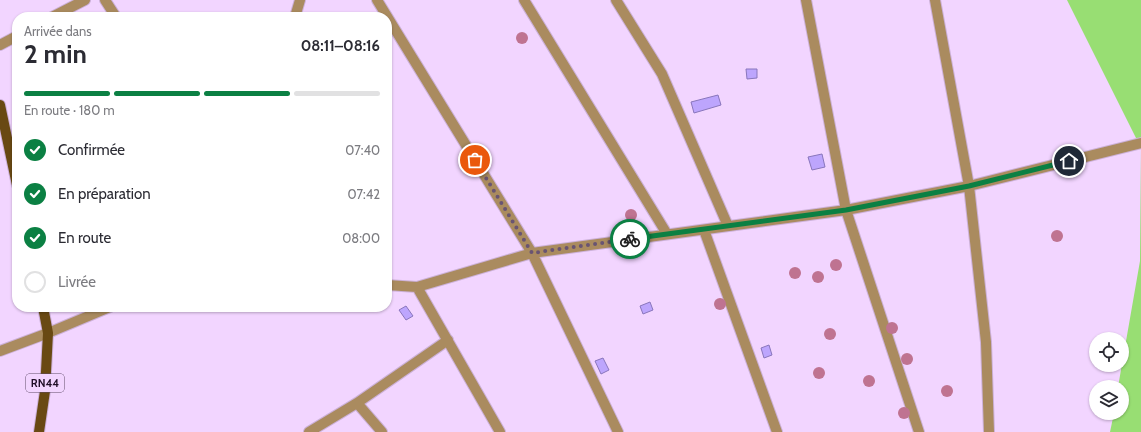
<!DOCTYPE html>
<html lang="fr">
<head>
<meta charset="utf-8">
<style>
	:root { --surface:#fff; --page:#f2f2f3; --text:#2b2b33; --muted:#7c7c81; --line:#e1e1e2; --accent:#0b8043 }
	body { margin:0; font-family:Cabin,sans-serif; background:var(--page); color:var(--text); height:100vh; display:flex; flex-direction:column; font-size:15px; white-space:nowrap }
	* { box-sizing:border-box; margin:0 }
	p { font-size:13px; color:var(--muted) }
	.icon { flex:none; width:22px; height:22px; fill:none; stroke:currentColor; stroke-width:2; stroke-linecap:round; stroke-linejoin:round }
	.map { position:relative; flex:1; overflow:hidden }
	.panel { position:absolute; left:12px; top:12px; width:380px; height:300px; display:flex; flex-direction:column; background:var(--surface); border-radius:16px; box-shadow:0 1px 3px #0004 }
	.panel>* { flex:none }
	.fabs { position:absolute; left:1089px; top:332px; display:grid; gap:8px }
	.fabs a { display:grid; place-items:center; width:40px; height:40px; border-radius:50%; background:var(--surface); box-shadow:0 1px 3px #0004; font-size:20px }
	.pin { position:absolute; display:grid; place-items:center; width:34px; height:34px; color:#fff; margin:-17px; border:2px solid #fff; border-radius:50%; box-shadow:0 1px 4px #0007 }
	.courier { position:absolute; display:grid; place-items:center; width:40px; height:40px; margin:-20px; border:3px solid #0b8043; border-radius:50%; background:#fff; color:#222; box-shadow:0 1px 5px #0007 }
	.summary em { font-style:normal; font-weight:700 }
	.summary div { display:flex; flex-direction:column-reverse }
	.summary { display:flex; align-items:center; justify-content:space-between; height:68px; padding:0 12px }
	h1 { font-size:26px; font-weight:700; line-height:30px }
	.bar { display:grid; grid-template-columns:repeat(4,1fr); gap:6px 4px; align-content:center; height:48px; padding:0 12px }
	.bar i { height:5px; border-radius:3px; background:var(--line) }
	.bar .active { background:var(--accent) }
	.bar p { grid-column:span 4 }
	ol { padding:0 12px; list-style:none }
	li { display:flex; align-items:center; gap:12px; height:44px }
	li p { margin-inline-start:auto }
	li .icon { padding:4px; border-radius:50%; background:var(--accent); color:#fff; stroke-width:4 }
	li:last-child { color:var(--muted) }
	li i { width:22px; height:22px; border:2px solid var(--line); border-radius:50% }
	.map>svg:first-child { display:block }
</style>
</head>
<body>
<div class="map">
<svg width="1141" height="432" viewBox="0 0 1141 432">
	<rect width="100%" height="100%" fill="#f2d5ff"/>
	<path fill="#98de73" d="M1067,0h74v432h-31l4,-19h8v-26h-4l22,-126 1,-113z"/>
	<path fill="#bda5fd" stroke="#8976bc" d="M746,69h11v9l-10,1z
		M718,95l3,10 -27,8 -3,-11z
		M822,154l3,13 -13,3 -4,-13z
		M650,302l3,8 -10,4 -3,-8z
		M406,306l7,10 -7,4 -7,-10z
		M769,345l3,10 -8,3 -3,-10z
		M603,358l6,12 -8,4 -6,-13z"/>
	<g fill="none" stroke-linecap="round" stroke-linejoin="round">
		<g stroke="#ccb1d8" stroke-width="12">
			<path id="minor" d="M105,0l11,17
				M377,0l155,253 86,179
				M524,0l143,234
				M616,0l46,74 66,152
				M806,0l40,210 73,222
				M935,0l34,186 17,156 3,90
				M52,17l33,-17
				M295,17l5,-17
				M0,45l17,-9
				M704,230l73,202
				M387,285l30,2 115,-34 314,-43 123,-24 172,-43
				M417,287l83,145
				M0,351l48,-18 62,-26
				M357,403l25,29
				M309,432l48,-29 91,-63"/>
		</g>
		<g stroke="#ccb1d8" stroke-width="12">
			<path id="major" d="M0,105l17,80
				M39,432l6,-41 3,-58 -5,-26"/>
		</g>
		<use href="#minor" stroke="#aa8b5f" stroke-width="10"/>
		<use href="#major" stroke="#694913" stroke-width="10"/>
	</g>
	<g fill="#bf7391">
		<circle cx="522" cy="38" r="6"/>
		<circle cx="631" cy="215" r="6"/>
		<circle cx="1057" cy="236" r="6"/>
		<circle cx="836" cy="265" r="6"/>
		<circle cx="795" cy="273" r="6"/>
		<circle cx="818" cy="277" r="6"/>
		<circle cx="720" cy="304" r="6"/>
		<circle cx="892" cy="328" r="6"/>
		<circle cx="830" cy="334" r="6"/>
		<circle cx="907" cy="359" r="6"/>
		<circle cx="819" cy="373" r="6"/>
		<circle cx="869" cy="381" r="6"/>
		<circle cx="947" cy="391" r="6"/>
		<circle cx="904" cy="413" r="6"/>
	</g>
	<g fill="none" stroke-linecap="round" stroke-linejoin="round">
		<path stroke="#695472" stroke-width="4" stroke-dasharray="0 7.2" d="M475,160l57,93 98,-14"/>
		<path stroke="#0b8043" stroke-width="5" d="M630,239l216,-29 123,-24 100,-25"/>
	</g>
	<g text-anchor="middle" stroke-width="3" stroke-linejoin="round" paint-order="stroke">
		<rect fill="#f2d5ff" stroke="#5e4a67" stroke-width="1" x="26" y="374" width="38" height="18" rx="3"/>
		<g font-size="11" font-weight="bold" fill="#1f0e26">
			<text x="45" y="387">RN44</text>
		</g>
	</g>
</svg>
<div class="fabs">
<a><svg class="icon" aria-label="locate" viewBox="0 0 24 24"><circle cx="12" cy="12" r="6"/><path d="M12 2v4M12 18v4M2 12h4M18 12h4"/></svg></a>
<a><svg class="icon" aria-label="layers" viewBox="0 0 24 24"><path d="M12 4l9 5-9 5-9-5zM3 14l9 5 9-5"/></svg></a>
</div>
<div class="pin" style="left:475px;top:160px;background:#ea580c"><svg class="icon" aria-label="bag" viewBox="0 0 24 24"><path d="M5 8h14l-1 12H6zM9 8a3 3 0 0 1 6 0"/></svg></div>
<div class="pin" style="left:1069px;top:161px;background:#1f2937"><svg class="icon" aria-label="home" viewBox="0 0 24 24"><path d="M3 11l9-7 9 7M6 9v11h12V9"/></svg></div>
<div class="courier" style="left:630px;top:239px"><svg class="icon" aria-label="bike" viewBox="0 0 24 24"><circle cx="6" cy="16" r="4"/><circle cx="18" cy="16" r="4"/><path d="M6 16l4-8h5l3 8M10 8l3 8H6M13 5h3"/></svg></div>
<section class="panel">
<div class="summary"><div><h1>2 min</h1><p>Arrivée dans</p></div><em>08:11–08:16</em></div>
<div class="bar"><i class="active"></i><i class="active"></i><i class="active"></i><i></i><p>En route · 180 m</p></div>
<ol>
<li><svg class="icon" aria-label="check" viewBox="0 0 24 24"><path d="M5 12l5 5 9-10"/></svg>Confirmée<p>07:40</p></li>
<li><svg class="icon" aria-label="check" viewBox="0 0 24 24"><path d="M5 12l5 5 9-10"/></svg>En préparation<p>07:42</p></li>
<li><svg class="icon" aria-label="check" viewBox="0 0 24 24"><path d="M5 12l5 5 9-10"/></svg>En route<p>08:00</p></li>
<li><i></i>Livrée</li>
</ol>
</section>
</div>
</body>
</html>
